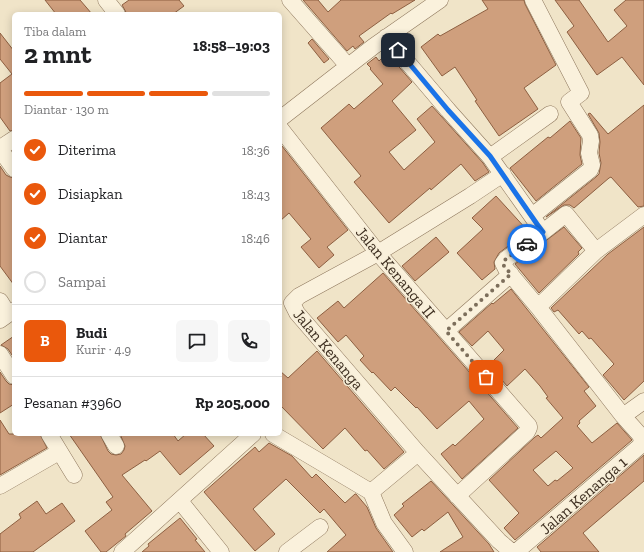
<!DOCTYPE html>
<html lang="id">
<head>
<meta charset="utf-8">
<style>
	:root { --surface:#fff; --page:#f6f6f6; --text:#202124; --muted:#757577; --line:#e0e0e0; --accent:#ea580c }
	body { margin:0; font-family:"Zilla Slab",serif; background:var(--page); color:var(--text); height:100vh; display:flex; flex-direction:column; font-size:15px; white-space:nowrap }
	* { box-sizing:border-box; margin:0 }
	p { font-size:13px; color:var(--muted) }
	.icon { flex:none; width:22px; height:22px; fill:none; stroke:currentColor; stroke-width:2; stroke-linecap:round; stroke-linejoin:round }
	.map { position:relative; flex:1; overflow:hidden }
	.side { position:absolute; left:12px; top:12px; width:270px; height:424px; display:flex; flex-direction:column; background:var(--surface); border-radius:6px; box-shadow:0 2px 10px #0003 }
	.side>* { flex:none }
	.pin { position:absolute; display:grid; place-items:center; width:34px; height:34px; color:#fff; margin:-17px; border-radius:8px; box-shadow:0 2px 6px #0006 }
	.courier { position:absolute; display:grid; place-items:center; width:40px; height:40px; margin:-20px; border:3px solid #1a73e8; border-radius:50%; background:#fff; color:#222; box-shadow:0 1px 5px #0007 }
	.summary em { font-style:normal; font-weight:800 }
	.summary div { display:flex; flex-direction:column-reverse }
	.summary { display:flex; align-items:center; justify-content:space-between; height:68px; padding:0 12px }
	h1 { font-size:26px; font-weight:800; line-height:30px }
	.bar { display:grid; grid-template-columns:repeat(4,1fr); gap:6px 4px; align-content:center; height:48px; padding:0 12px }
	.bar i { height:5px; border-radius:3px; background:var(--line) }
	.bar .active { background:var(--accent) }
	.bar p { grid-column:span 4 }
	.line { display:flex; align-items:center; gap:10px; padding:0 12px; border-top:1px solid var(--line) }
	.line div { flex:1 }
	.round { display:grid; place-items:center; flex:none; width:42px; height:42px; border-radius:6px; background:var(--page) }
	ol { padding:0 12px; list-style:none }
	li { display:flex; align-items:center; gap:12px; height:44px }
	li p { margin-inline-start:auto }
	li .icon { padding:4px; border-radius:50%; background:var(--accent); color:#fff; stroke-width:4 }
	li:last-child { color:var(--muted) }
	li i { width:22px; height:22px; border:2px solid var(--line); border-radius:50% }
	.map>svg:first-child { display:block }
</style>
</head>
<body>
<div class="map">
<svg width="644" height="552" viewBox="0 0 644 552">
	<rect width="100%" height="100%" fill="#f0e4c8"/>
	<path fill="#cf9f7d" stroke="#8d5f41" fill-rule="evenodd" d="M45,0h35l12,14h-36z
		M129,0h50l5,6 -11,8h-46l-5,-9z
		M303,0h15l10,12 13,-12h74l-23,14 -1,-1 -32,23 5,6 -9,7 -2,-3 -6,5z
		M482,0h42l1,4 31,61 -32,23 14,21 -39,27 -24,-35 2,-1 -22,-33 -13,9 -21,-29 17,-13 2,2 48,-27z
		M555,0h24l29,42 19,-16 -13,-16 12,-10h18v85l-22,-28 -25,18 -30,-43 7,-6z
		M0,33l14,18v79l-4,1 -10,-14v-34l12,-9 -12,-15z
		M312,39l17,20 -5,4 -16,-20z
		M387,53l25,29 -20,19 24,29 -27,22 15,18 31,-28 -18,-23 15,-13 51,57 6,9 -14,9 -14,-17 -30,26 -1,-2 -41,35 -35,-41 7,-6 -40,-48 28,-24 5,5 29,-25 -13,-15 1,-1 -4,-4 9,-7 3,4z
		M644,105v101l-6,1 -27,-30 -2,1 -35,30 -4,-3h-6l-18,12 50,-40 3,-3 2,-11 -2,-10 1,-11 -1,-9 -11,-19 2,-1 18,21z
		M570,121l11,17 -1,17 2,9 -46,37 -26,-33 38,-31 2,1z
		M282,146l66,84 -21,17 7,8 -15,13 -18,-21 10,-8 -22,-26 -9,8v-74z
		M0,166l6,9 4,2 4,1v107l-14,-19z
		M496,196l32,35 -29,22 -5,9 1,7 -13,11 -25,-27 26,-24 -11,-11z
		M564,227l18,21 -4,4 1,2 -40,39 -24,-29z
		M644,227v154l-20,19 -21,-25 11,-11 -23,-26 -2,1 -7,-8 -3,3 -21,-24 -4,2 -3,-4 57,-54z
		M436,237l13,15 -34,29 -13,-15z
		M383,273l135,155 -56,51 -21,-25 12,-10 2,2 29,-27 -15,-18 -32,28 -20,-22 -1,1 -21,-21 -4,4 -18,-19 -1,1 -12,-13 4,-4 -18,-21 -8,7 -21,-24 21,-17 6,7z
		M511,289l78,98 -5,4 12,15 -17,15 1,2 -3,3 15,17 25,-20 15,17 -117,100 -11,-12 15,-15 -30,-33 46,-43 3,-2 3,3 22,-20 -17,-20 2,-1 -8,-11 -15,-17 -18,17 -18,-21 15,-15 -16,-19 -16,15 -13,-14 33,-29 1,1zM556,451l17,17 -16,13 -2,-1 -7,6 -15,-16z
		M14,336v22l-6,-9 -7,-4z
		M317,351l87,101 -20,17 -17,-19 -2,1 -20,-23 -22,21 -43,-44v-34l8,7z
		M0,372l6,9 3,3 5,1v19l-14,9z
		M0,420l9,14h31l7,14 -47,27z
		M69,434h31l8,17 3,3 5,1 5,-1 3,-4 1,-4 -5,-12h53l5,7 8,-7h17l11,12 -34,29 -20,-24 -14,10 -1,-1 -23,15 30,36 -27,23 1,2 -20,16h-5l-16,-21 27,-21 -6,-8 7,-5z
		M269,443l23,13 20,22 4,-4 29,29 10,-9h1l11,13 9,21 17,24h-66l19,-17 -22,-26 -4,4 -34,-34 -33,30 22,25 -20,17 -51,-59 51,-45 4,5z
		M644,455v26l-61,52 16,19h-58l-4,-5z
		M431,481l58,63 5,8h-54l23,-15 -15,-25 -24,19 -2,-2 -10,8 -18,-22 10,-9 -2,-2z
		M37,501l9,13 16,-11 13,18 -42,31h-33v-18l21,-16 -2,-4z
		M180,518l17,21 -2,1 10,12h-63l7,-6 -1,-2z"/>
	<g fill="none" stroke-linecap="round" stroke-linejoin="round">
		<g stroke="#8d765c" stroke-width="17">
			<path id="street" d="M106,0l11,14
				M290,0l58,66
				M386,37l62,73 42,47 53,75 23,-18 30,37 -58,56 85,109 17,19 2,5 -2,6 -124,106
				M280,119l94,-73 66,-46
				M280,128l98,125 151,173v2l-2,4 -70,64
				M0,148l14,-9
				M0,149l14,20
				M490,157l60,-43
				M503,174l-33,22 -92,57 -79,43 -7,7 5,10 121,140 81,88 13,11
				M532,216l58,-46 2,-5 -3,-12 2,-12 -1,-6 -21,-33 12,-9 -48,-93
				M596,251l48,-36
				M0,301l8,13
				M538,307l-32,-38 -3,-6 3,-4 37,-27
				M0,320l14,-10
				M446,331l65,-57
				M0,354l14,22
				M623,416l21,-15
				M49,434l25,41
				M109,434l7,12
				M273,434l98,58 47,-39
				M0,486l59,-34
				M371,492l13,31 21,29
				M180,501l41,51
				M122,552l131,-118
				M287,552l33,-25"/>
		</g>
		<use href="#street" stroke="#faf1dc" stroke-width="16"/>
	</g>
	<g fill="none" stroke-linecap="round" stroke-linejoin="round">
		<path stroke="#7c6e5b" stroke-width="4" stroke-dasharray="0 7.2" d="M486,377l-40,-46 65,-57 -7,-8 -1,-4 3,-3 21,-15"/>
		<path stroke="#1a73e8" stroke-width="5" d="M398,50l50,60 42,46 47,68 6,8 -16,12"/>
	</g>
	<g text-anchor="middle" stroke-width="3" stroke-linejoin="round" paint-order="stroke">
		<g font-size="16" fill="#3d2e20" stroke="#f7eed8">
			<text transform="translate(396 272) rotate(50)" y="6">Jalan Kenanga II</text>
			<text transform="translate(329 349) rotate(50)" y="6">Jalan Kenanga</text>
			<text transform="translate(583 495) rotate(-41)" y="6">Jalan Kenanga 1</text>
		</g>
	</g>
</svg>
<div class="pin" style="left:486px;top:377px;background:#ea580c"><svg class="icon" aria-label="bag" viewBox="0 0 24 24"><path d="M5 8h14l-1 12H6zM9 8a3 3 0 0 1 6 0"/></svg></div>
<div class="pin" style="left:398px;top:50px;background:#1f2937"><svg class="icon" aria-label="home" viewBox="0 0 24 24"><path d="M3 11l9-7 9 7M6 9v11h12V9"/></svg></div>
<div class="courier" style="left:527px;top:244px"><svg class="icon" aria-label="car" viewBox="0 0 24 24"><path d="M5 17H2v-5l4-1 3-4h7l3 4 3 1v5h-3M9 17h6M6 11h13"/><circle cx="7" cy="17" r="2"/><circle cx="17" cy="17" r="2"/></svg></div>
<section class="side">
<div class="summary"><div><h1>2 mnt</h1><p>Tiba dalam</p></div><em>18:58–19:03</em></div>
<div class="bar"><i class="active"></i><i class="active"></i><i class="active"></i><i></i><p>Diantar · 130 m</p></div>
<ol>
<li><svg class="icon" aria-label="check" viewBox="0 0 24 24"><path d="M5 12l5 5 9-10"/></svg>Diterima<p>18:36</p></li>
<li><svg class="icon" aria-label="check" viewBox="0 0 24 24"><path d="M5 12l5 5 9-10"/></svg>Disiapkan<p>18:43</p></li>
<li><svg class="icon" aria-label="check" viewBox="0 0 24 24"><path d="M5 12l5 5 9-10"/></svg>Diantar<p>18:46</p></li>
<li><i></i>Sampai</li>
</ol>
<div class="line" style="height:72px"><b class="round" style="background:var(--accent);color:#fff">B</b><div><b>Budi</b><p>Kurir · 4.9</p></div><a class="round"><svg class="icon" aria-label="chat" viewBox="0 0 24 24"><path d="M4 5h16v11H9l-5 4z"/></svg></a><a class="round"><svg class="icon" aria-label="phone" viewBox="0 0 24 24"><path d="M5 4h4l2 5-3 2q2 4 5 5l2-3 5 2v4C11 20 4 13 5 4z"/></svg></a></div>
<div class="line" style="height:52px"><div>Pesanan #3960</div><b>Rp 205,000</b></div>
</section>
</div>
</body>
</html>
